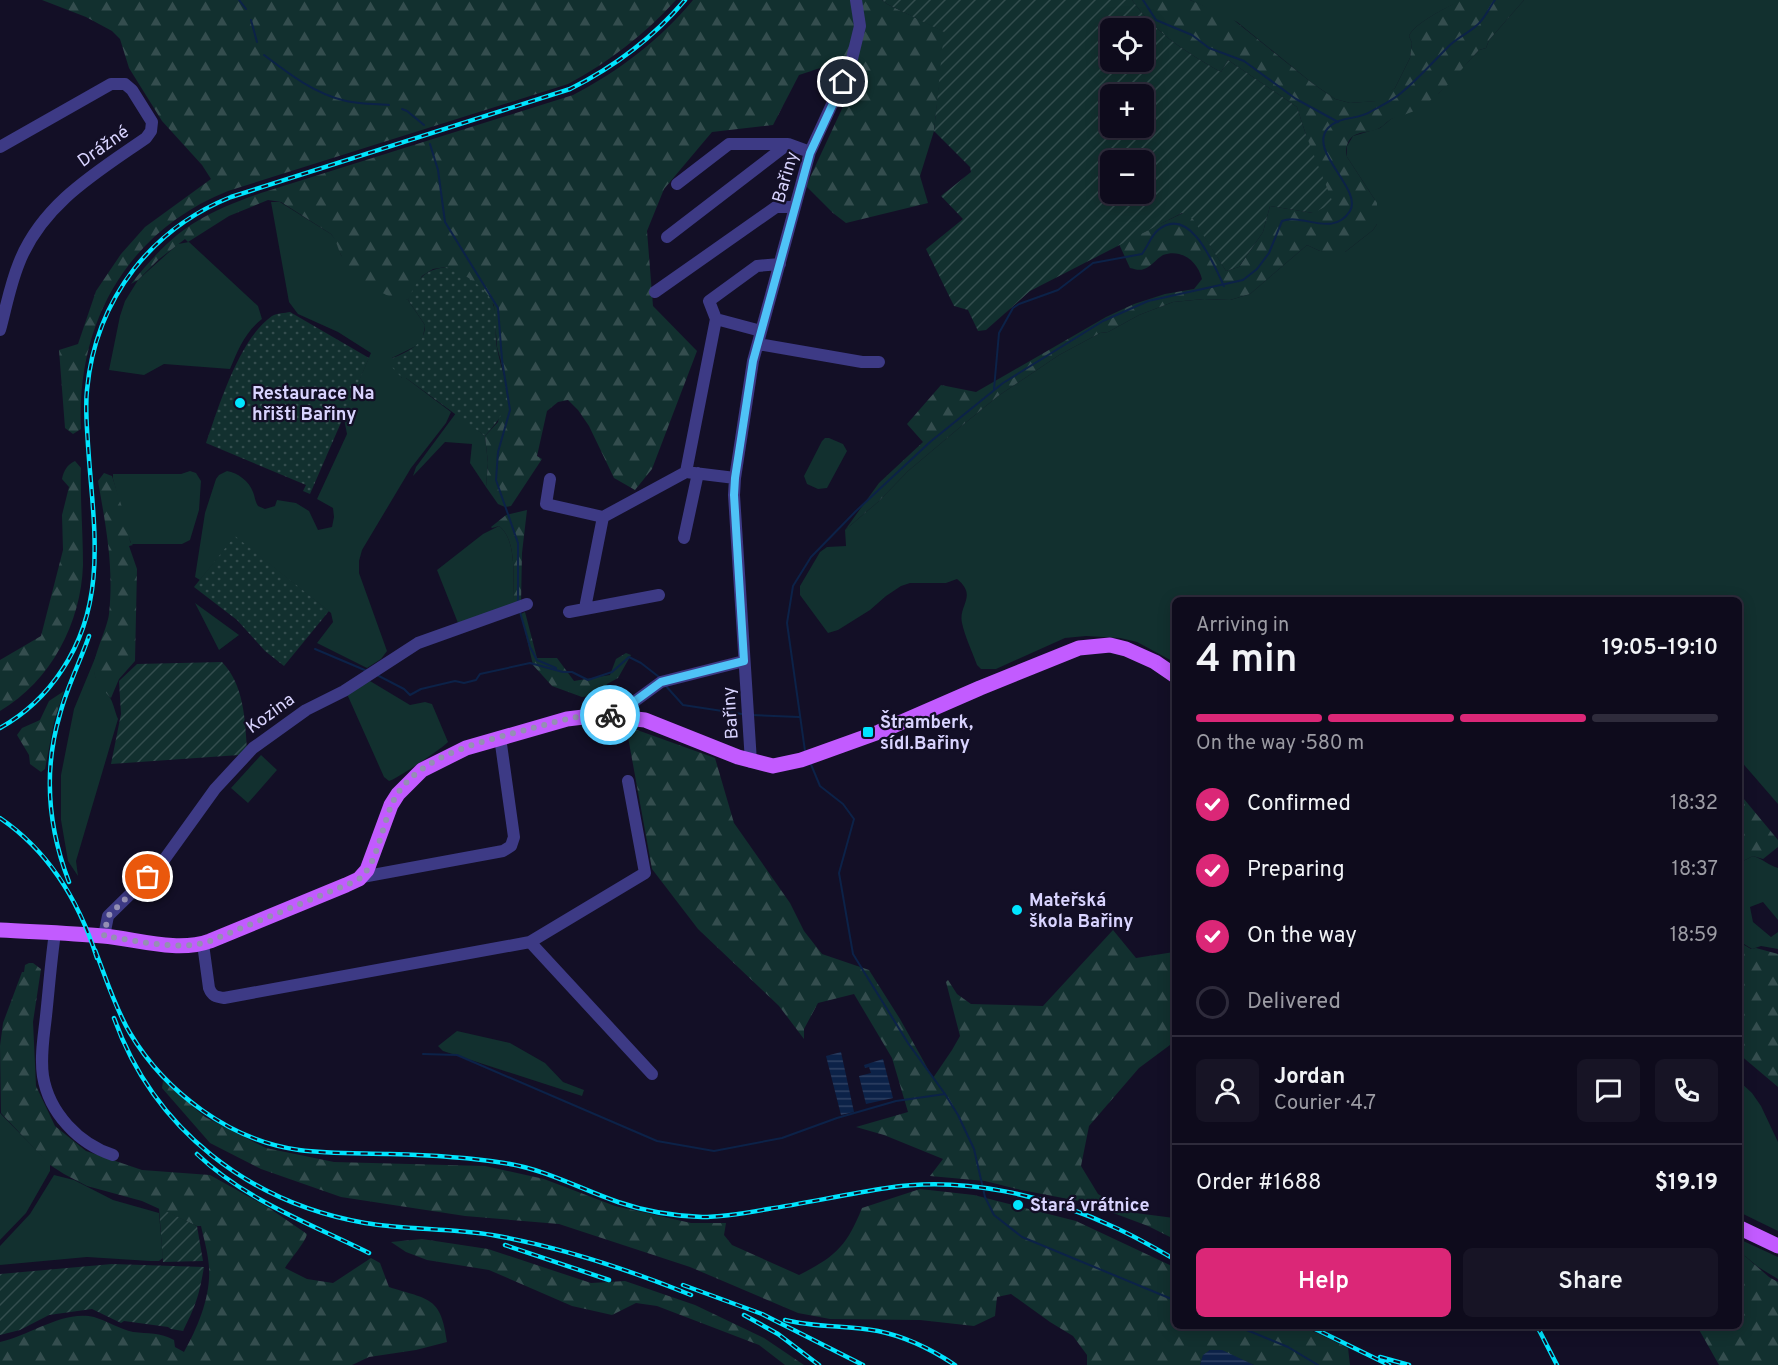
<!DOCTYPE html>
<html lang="en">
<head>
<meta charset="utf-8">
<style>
	:root { --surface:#0e0b1c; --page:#171425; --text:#f1f3f6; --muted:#9b9ba3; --line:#2e2b3b; --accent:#db2777 }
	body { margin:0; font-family:Overpass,sans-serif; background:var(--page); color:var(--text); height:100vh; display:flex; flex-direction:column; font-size:22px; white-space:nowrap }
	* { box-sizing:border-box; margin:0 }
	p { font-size:20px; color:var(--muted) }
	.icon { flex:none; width:33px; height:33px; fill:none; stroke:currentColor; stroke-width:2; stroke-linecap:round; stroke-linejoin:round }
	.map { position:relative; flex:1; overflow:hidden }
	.drawer { position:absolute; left:1172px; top:597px; width:570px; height:732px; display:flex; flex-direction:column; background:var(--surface); border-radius:9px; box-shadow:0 3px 15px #0003,0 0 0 2px var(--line) }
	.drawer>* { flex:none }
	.fabs { position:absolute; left:1100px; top:18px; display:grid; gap:12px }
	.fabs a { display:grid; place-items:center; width:54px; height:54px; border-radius:9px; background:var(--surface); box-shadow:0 3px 15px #0003,0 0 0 2px var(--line); font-size:30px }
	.pin { position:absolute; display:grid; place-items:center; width:51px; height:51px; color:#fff; margin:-26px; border:3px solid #fff; border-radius:50%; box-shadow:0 2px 6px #0007 }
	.courier { position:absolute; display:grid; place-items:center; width:60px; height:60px; margin:-30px; border:4px solid #4fc3f7; border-radius:50%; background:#fff; color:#222; box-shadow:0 2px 8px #0007 }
	.headline em { font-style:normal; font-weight:600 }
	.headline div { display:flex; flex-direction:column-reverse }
	.headline { display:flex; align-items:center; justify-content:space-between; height:102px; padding:0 24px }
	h1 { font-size:39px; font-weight:600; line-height:45px }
	.bar { display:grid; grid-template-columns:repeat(4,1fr); gap:9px 6px; align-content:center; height:72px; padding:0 24px }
	.bar i { height:8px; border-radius:4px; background:var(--line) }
	.bar .current { background:var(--accent) }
	.bar p { grid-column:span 4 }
	.line { display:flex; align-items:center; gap:15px; padding:0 24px; border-top:2px solid var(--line) }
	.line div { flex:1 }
	.round { display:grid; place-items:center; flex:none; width:63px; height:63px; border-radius:9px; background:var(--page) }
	ol { padding:0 24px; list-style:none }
	li { display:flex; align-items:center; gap:18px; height:66px }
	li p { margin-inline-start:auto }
	li .icon { padding:6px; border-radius:50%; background:var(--accent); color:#fff; stroke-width:4 }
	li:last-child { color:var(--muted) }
	li i { width:33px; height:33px; border:3px solid var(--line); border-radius:50% }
	.primary-button { display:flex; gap:12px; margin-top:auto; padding:12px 24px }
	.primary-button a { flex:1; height:69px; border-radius:9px; background:var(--accent); color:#fff; font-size:24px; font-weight:600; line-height:69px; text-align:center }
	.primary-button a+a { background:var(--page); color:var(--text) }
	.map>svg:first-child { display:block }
</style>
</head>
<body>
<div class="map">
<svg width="1778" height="1365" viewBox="0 0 1778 1365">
	<defs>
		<pattern id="forest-firs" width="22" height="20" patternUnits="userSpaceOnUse" patternTransform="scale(1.5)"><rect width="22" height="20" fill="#12302f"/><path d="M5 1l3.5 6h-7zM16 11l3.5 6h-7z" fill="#344d4e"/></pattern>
		<pattern id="park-dots" width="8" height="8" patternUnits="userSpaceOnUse" patternTransform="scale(1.5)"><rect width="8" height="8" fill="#12302f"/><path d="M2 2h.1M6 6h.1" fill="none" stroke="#344d4e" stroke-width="1.8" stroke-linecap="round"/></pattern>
		<pattern id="garden-furrows" width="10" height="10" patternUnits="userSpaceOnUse" patternTransform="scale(1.5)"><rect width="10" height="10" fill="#12302f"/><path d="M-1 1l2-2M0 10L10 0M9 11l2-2" fill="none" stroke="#344d4e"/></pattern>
		<pattern id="water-rules" width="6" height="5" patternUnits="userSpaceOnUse" patternTransform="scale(1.5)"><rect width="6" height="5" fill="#0c2248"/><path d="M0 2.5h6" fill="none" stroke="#2f4163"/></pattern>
	</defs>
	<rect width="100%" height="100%" fill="#130f26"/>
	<path fill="#12302f" d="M1190,0h263l1,4c-12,6 -40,20 -45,32l3,7 -2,15 -15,30 -16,13 -29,2 -15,-4 -23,-16 -75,-61z
		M1524,0h254v804l-39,-45 -1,-159h-564v62l-37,-20 -17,-4 -34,-2 -21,2 -69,31h-15l-4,-4c-5,-14 -12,-28 -15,-42 -4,-18 16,-27 -5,-44l-11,4h-36l-9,3 -15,10 -16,14 -32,20 -10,3 -28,-38v-9l20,-34 7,-5 19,-1 -1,-16 34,-29 29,-30 45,-38 45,-37 61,-41 41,-22 8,-1 31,-17 34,-13 31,-3 26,1 20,-6 57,-49 13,6 25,1 28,-22 4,-6 -2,-24 -28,-43v-11l6,-10 27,-8 11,-9 48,-26 40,-43 7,-2 3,-8z
		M271,202h9l51,32 5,6 5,15 14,16 26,20 9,5 13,1 5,3 17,25 -2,12 -5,8 -26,13 10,20h4l45,34 -5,11 -35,45 -49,82 -3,11v12l28,78 -6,8 -14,9 -50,-25 16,-21 -2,-9 -96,-76 -35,43 -5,-3 10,-64 11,-34 3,-4 8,-4c11,2 22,10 26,21 2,5 2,9 5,14l7,3 10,-3 2,-6 19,3 13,8 9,19 14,-3 2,-10 -1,-9 -16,-9 30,-65 -3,-15 1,-7 26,-59 -33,-21 -40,-18 -9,-12z
		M189,242l69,64 4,13c-17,13 -24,31 -32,50l-66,-5 -20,11 -35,-5 11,-54 5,-15 13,-21 11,-10 29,-26z
		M456,413l29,23 3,27 -2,24 -16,-24 2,-19 -27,-2 -32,34 3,-9z
		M825,438h4l14,6 4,7 -20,37 -9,1 -11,-5 -3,-8 18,-35z
		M190,471l6,2 5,8 -2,29 -9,30 -8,4h-51l-18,-65v-5h68z
		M499,526c19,14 14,57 14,78l-55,19 -21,-53 46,-36z
		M195,603l44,32 -20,15z
		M98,651c-6,26 -5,25 11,45 4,5 6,16 9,23l-42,142 2,15 -10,-15 -7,-41v-45l13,-66z
		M370,681l40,24 15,-3 7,2 16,38c-4,5 -51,37 -59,39l-5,-4 -37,-83z
		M261,755l16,15 -29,33 -17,-15z
		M1753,856c10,3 15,9 25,12v52l-15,-18 -13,5 3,15 18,15 7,-5v17l-17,-3 -9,3 -13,-8v-78z
		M457,1031l53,12 35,20 18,19 21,8 -2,6 -139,-45 -5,-5z
		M1739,1081l13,12 9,13 17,36v89l-39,-19z
		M0,1113l50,51v7l-24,42 -26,27z
		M54,1175l20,5 39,20 46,13 4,45 -4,3h-9l-63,-4 -87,8v-19l30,-32z
		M1739,1239l39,18v22l-20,-12 -19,-16z"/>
	<path fill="url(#forest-firs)" d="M42,0h634c-31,34 -67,62 -108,84l-340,107c-100,40 -152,131 -147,238l-8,5 -8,-6 -6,-78 19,-6 18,-53 25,-37 24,-27 66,-48 -9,-14 -40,-44 -33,-53 -9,-29 -8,-8 -26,-14z
		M693,0h189l5,4 58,28 -11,99 -14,45 8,27 -82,20 -13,-10 -27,-27 55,-118c-19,-11 -42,1 -62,7l-26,50 -61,7 -48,57 -17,42 6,75 44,45 -45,118 -17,21 -21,-12 -25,-52 -11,-16 -10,-10 -10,2 -11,9 -10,45 5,3 -31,47 -6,1 -7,-3 -12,-17 2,-24 -3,-27 13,-14 7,-46 -8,-29 -3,-42 -26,-27 -22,-11 -13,2 -11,7 -14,24c-7,-3 -13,-2 -19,-4 -13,-5 -37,-25 -45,-36 -6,-8 -6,-18 -13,-26l-50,-32 -13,-2 -39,16 -41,26 -3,-3 -27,21 -20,20 -7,4c42,-53 67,-69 130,-91l312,-98c46,-24 87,-55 120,-95z
		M1132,0h58l40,17 82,66 23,16 15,4 26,-2 19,-13 15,-30 2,-15 -3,-7c5,-12 33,-26 44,-32v-4h71l-35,40 -3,8 -7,2c-19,20 -38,47 -63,60 -7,4 -22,7 -26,10 -5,3 -8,8 -15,10 -6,2 -16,2 -22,6 -6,5 -8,13 -6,21l30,46v21l-4,6 -28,22 -12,1 -13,-2 -13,-6 -57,49 -20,6 -26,-1 -31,3 -34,13 -31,17 -8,1 -41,22 -61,41 -45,37 -45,38 -29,30 -34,29 34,-47 44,-41 -16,-18 34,-39 35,7 130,-75 28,-13 31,-10 29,-5 8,-10c-4,-17 -20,-31 -39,-24 -7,4 -12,12 -19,14 -5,2 -9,0 -14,-1l-11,-24 64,-31 10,5 33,53 13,-4 24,-35 7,-26 43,7 -7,-78 -9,-28 -69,-47 -7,12c-34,-19 -67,-40 -89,-72z
		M75,461l6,7c-1,32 2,64 2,97 -2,58 -32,116 -83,146v-51l41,-24 22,-86 -1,-35 7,-28 -7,-8c2,-9 5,-14 13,-18z
		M104,473l8,3 17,53 1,13 3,3 -4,1 8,23 -2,92 -16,18 -8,19c-8,-8 -16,-15 -17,-27 -2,-14 13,-41 15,-57 5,-47 -3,-87 -11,-133z
		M527,510l-5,43 -1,50 -8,1c0,-21 5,-64 -14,-78l-7,2 -1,-1 15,-12z
		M525,612l12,46h20l17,23 36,-6 6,-16 10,-6 5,2 -13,23 -11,6 -3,10 -22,3 -30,-11 -19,-21 -12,-51z
		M64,691l-10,31 -9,47 -4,3 -11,-8 -1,-9 -12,-20 5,-7 18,-8 9,-19z
		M626,726l89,32 19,65 56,80 14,28 18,23 47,16 31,49 33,59 19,-28 8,-14 -14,-54 2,-2 9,14 14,10 72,2 70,-76 23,28 38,-6v90l-35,26 -50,58 -8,40 17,28 30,18 46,6v21l-26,-13 -64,-24 -63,-12 -36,-9 -55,-5 13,-17 -59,-24 -28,-8 52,-15 -16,-54 -38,-64 -36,9 -14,26v10l-25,-33 -81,-77 -46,-60z
		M1739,793l39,47v7l-15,12 -10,-3 -14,7z
		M1739,942l12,7 5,-1 22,6v133l-39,-33z
		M29,963h4l8,6 -8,53 3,64 19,40 31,25 56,19 68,5 59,33 38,26c-2,9 -16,24 -22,34l22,11 26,4 38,-25 9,5 9,24c40,13 52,9 58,55l-31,8 -47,7 -17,8h-352v-23c30,-6 62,-32 94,-25 13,4 26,12 39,15 15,2 27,0 41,8l1,7 9,5c14,-25 27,-56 25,-85 -1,-14 -5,-28 -8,-41h-4l-55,-25 -55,-15 -23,-12 -14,-9 -49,-52 -1,-67 3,-23 19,-51h2l1,-7z
		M163,1081l42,36 61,31 68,14 151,4 59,13 71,27 76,17h35l-2,12 8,10 67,30c36,-18 48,-29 63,-67l58,-19 54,6 102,26 98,46v59h128l46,22 2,17h-96l-32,-14 -12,-1 -7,6 -3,9h-113v-10l-14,-19 -23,-14 -39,-28 -14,3 -2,19 -21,10 -54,-6 -90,-1 -32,-6 -108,-46 -131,-43 -94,-8 -124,-19 -80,-28 -51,-26 -48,-55z
		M422,1239l66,10 103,34 34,-2 70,24 69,33 40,27h-19l-26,-20 -102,-39 -21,-3 -24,12 -40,-9 -83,-36 -62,-10 -21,-8 -15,-10z
		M1739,1251l30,26 9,5v83h-59l-22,-39h41z"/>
	<path fill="url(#park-dots)" d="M446,267c17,6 43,21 48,40 4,13 0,28 3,41 9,44 23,50 -12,88l-79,-58h-4l-13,-14v-4c16,-8 36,-13 36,-35l-17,-25c9,-20 15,-30 38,-33z
		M290,312l79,46 -59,136 -7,-3 3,-6 -100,-42c13,-37 33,-104 66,-127 5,-3 13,-3 18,-4z
		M235,536l94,75 -45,55 -19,-15 -28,-31 -43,-33z"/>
	<path fill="url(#garden-furrows)" fill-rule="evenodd" d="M882,0h250c22,32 55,53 89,72l7,-12 69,47 9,28 27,68 -20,10 -43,-7 -7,26 -24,35 -13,4 -33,-52 -11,-6 -152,78 -44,39 -8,1 -10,-21 -14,-4 -28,-57 37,-30 -22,-23 30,-24 -1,-5 -36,-36 10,-99 -57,-28zM1143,28v34h-33v-34zM1143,94v34h-33v-34zM1110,160h33v34h-33z
		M222,662c22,23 23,57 25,87l-8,6 -128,9 10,-50 -2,-33 18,-17z
		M159,1208l38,18 6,35 -40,1z
		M112,1264l92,3c-5,29 -8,38 -21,64l-12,-2 -3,-2 -44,-6 -3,2 -29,-14 -43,6 -29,15 -20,5v-61z"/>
	<path fill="url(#water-rules)" d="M841,1052l13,60 -13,3 -15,-59z
		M883,1059l10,39 -27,6 -7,-28 12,-3 -2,-6 -4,1 -1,-3z
		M1210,1350h12l32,15h-54l3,-10z"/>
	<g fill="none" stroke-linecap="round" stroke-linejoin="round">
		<path stroke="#0c2248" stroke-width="2" d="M239,0l7,9
			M1143,0l13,20 36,15 17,13 35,13 52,38 42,23
			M251,20l6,22
			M264,55c25,19 51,39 82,46 14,3 29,3 43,4
			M402,109l5,2 17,14
			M430,144l8,26 7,52 53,86 4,52 8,50 -12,42 -2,28 22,63v59
			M994,389l5,-56 14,-25 6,-4 39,-14 35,-27 49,-9c6,-8 9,-18 16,-24 32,-26 56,35 66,56
			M520,612l10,35 7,13 19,8
			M315,649l52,22
			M564,672h8l16,8 24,-8 17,-15 12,6 18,14
			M377,675l27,14 6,6 11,-6 34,-8 9,2 12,-3 4,-6 50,-11 33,9
			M665,685l18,20 59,9
			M751,715l48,2
			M805,751l-18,-128 6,-37 18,-29 45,-46 74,-69 73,-59 100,-62 45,-20 95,-21 14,-11 12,-16 13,-32c21,-8 51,17 68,-10 13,-22 -43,-60 -22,-83 11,-12 29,-8 42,-16 10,-6 22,-11 31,-19 17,-14 31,-30 46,-45 8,-9 20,-14 29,-22 8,-6 13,-18 19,-26
			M810,762l10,24 23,18 11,15 -15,54 14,81 55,89 37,51 13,21 16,34 11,48 9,18 28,22 152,63
			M423,1054l34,1 200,86 57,10 68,-13 55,-20 59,-17 49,-7
			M1237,1326l51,21 30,18"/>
		<path stroke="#3d3a85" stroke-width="12" d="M0,147l111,-63h14l7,6 20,32 -1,9 -5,7c-49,34 -104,66 -127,125 -9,22 -13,45 -19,67
			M677,184l52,-40h59
			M667,237l121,-93 22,8
			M655,292l121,-85h19
			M716,319l45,12
			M758,344l104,18h17
			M686,472l30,-153 -7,-18 48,-35 23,-2
			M550,479l-4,25 57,13 83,-45 49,6
			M684,538l14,-65
			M585,608l18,-91
			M569,612l90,-17
			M616,715l45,-33 83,-21
			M751,762l-17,-267 1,-17 18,-117 57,-209 41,-89 9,-37 -4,-26
			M362,877l141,-26 8,-5 3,-9 -14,-100
			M55,933c-4,27 -6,55 -9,83 -2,19 -6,40 -3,60 6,37 36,68 70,79
			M104,936l4,-20 53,-52 54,-75 38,-41 53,-38 38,-19 74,-48 109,-39
			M530,942l122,132
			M203,944l6,44c3,8 7,9 15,10l306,-56 115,-69 -17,-92"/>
		<path stroke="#c25bff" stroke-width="15" d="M0,930c34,2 69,3 103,6 34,3 74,17 107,5l136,-56 13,-6 8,-9 24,-65 7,-11 24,-24 44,-22 101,-29 33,-4 45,5 93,37 35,9 28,-6 78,-28 101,-44 99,-40 31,-3 16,4 29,13 19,13
			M1738,1227l40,19"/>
		<g stroke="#00e5ff" stroke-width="4.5">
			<path id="rail" d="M0,728c25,-14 47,-35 62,-58 47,-70 31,-147 26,-225 -1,-18 -3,-37 -1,-55 4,-44 20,-86 47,-121 26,-33 57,-56 97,-72l339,-108c44,-22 83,-51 115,-89
				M0,818c50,34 79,83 97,140
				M69,882c-21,-55 -26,-111 -9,-168 7,-27 20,-52 29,-78
				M95,950c11,28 20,58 35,83 35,59 101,108 169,117 30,4 61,3 91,4 38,1 76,3 114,9 41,6 76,26 114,39 26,9 56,14 84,15 22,0 44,-4 66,-8 39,-6 79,-15 119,-21 75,-12 160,7 229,40 20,9 39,20 58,31
				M114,1018c40,112 136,185 251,205 42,7 85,5 127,12 68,12 135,34 199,60
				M197,1154c48,46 114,70 172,99
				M505,1245l104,35
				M683,1285l79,29 101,51
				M744,1315l34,19 41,31
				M785,1320c32,8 62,5 93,11 29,6 53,18 77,34
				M1309,1326l80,39
				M1537,1326l20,39
				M1380,1357l29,8"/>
		</g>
		<use href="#rail" stroke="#130f26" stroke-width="2" stroke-dasharray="7" stroke-linecap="butt"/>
	</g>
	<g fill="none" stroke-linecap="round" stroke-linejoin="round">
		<path stroke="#948fb3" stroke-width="6" stroke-dasharray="0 10.8" d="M148,877l-40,39 -4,20c31,4 76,16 106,5l136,-56c5,-2 12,-4 16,-9 17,-16 21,-58 34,-80 27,-43 89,-55 133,-67 27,-7 53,-16 81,-14"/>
		<path stroke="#4fc3f7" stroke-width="8" d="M610,715h6l45,-33 83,-21 -10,-166 1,-17 18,-117 57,-208 33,-71"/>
	</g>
	<g fill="#00e5ff" stroke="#130f26" stroke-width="2">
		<circle cx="240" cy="403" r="6"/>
		<rect x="862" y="726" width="12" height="12" rx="3"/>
		<circle cx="1017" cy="910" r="6"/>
		<circle cx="1018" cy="1205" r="6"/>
	</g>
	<g text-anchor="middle" stroke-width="4.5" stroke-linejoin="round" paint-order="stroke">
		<g font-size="18" fill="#d9d4ff" stroke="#130f26">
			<text transform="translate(103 146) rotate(-35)" y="6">Drážné</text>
			<text transform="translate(785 177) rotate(-74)" y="6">Bařiny</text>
			<text transform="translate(270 713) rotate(-36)" y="6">Kozina</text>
			<text transform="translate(730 713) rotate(-94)" y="6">Bařiny</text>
		</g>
		<g font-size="18" font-weight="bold" fill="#d9d4ff" stroke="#130f26" text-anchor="start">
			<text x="252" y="399">Restaurace Na<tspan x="252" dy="21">hřišti Bařiny</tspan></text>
			<text x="880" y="728">Štramberk,<tspan x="880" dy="21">sídl.Bařiny</tspan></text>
			<text x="1029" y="906">Mateřská<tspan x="1029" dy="21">škola Bařiny</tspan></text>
			<text x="1030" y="1211">Stará vrátnice</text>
		</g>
	</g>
</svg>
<div class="fabs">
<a><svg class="icon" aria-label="locate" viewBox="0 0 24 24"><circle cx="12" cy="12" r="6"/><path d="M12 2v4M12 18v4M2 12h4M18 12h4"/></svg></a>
<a>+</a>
<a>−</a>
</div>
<div class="pin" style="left:148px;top:877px;background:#ea580c"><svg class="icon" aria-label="bag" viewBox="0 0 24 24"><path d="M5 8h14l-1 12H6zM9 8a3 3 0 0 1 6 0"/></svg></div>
<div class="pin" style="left:843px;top:82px;background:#1f2937"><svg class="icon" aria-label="home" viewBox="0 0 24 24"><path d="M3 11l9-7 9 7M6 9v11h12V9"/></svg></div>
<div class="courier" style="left:610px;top:715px"><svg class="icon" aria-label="bike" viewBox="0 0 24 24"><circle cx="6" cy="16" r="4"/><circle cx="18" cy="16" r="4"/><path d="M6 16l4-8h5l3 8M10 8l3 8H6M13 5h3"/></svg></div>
<section class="drawer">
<div class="headline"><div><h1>4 min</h1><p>Arriving in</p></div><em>19:05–19:10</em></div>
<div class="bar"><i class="current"></i><i class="current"></i><i class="current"></i><i></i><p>On the way · 580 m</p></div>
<ol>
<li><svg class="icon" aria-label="check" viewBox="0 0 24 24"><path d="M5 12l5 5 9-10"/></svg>Confirmed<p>18:32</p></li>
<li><svg class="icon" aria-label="check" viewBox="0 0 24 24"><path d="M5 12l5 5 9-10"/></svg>Preparing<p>18:37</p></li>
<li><svg class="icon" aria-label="check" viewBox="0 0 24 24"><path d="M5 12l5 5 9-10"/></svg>On the way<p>18:59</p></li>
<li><i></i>Delivered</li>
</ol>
<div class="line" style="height:108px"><a class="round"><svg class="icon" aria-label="person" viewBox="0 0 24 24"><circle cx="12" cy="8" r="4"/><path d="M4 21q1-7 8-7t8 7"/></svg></a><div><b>Jordan</b><p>Courier · 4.7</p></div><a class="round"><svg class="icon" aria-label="chat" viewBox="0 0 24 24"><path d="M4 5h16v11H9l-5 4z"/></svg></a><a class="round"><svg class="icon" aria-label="phone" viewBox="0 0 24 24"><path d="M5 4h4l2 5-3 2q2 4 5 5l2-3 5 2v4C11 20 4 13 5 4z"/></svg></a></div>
<div class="line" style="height:78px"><div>Order #1688</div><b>$19.19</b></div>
<div class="primary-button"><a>Help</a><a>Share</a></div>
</section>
</div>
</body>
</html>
